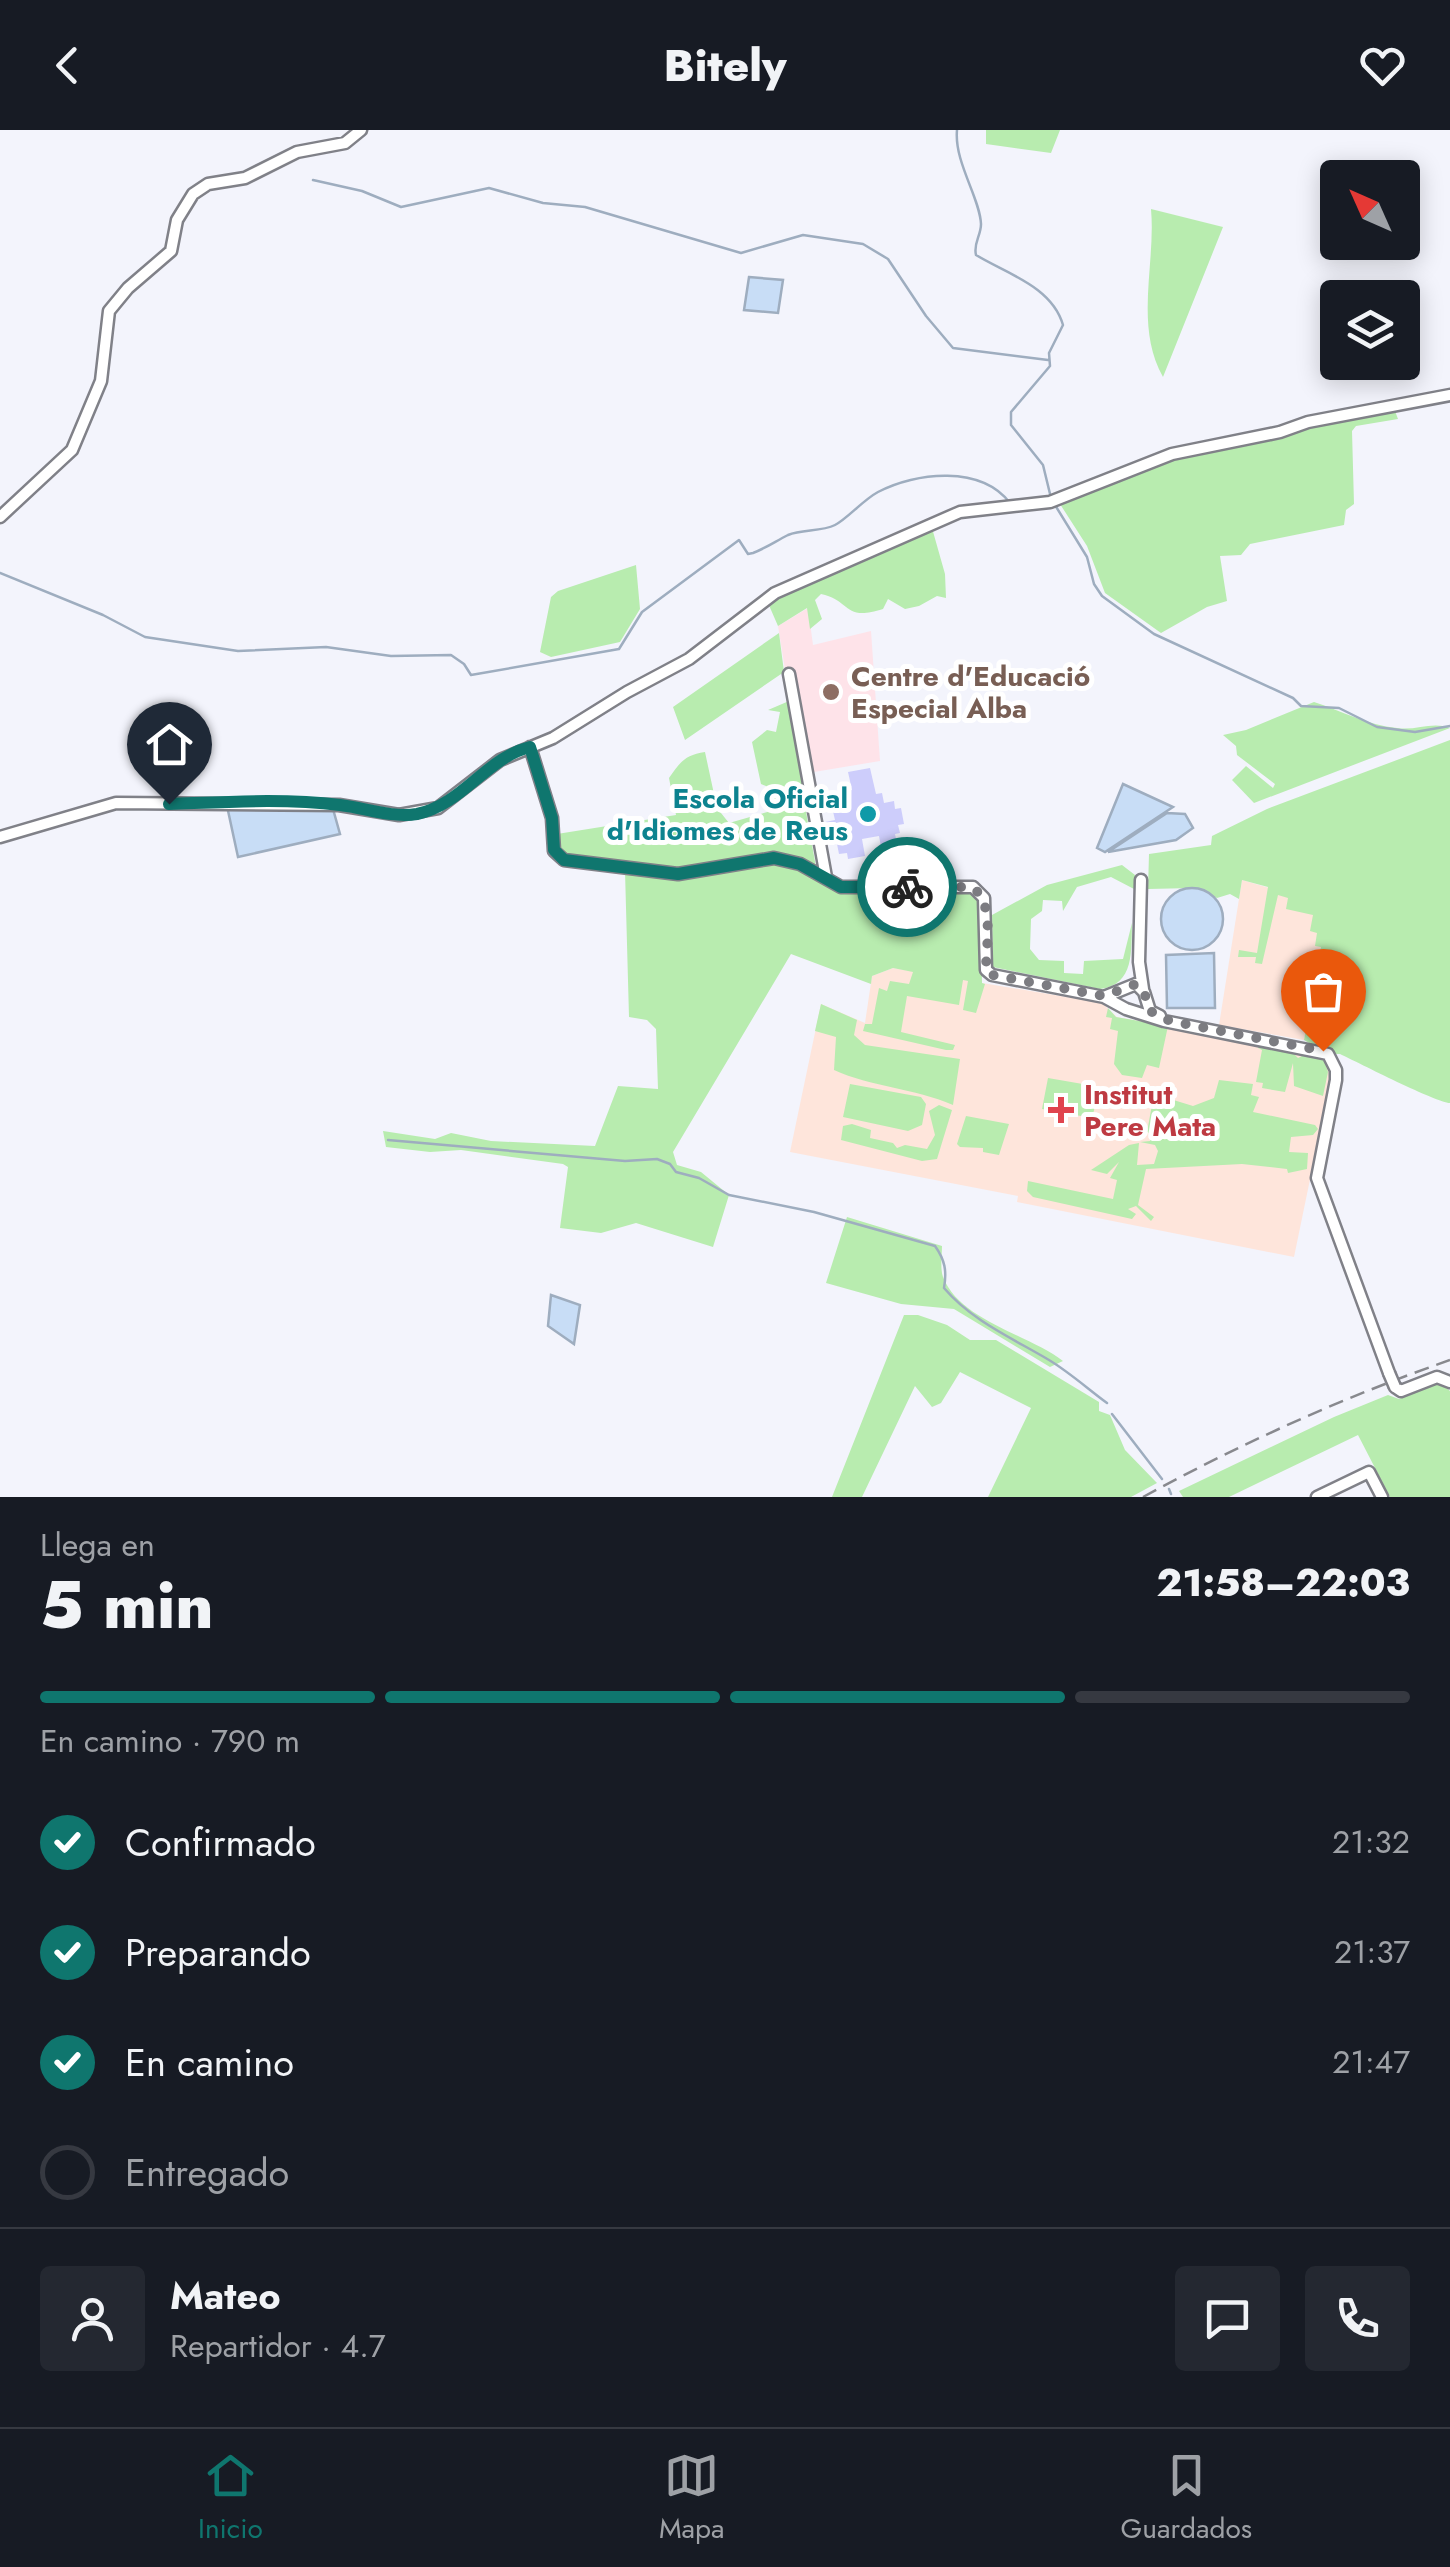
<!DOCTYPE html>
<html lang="es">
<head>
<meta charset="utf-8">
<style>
	:root { --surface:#171b24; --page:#242831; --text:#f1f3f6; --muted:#9ea1a6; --line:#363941; --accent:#0f766e }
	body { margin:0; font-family:Jost,sans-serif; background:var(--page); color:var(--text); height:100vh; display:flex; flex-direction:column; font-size:38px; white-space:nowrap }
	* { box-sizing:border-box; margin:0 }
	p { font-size:32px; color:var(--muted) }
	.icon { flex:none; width:55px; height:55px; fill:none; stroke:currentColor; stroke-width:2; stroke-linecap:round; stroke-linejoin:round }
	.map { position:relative; height:1367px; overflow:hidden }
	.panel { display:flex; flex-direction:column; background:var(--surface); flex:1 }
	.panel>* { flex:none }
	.needle { width:65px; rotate:315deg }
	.controls { position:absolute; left:1320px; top:30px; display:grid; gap:20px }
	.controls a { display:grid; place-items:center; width:100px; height:100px; border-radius:10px; background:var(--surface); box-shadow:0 5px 25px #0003; font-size:50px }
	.pin { position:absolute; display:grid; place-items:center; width:85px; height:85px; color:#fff; margin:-102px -42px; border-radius:50% 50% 50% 0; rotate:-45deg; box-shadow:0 0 10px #0007 }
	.pin .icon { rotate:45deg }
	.courier { position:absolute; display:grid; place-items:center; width:100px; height:100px; margin:-50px; border:8px solid #0f766e; border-radius:50%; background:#fff; color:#222; box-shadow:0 2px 12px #0007 }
	.summary em { font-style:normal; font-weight:800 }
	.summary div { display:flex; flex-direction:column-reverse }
	.summary { display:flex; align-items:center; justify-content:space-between; height:170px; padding:0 40px }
	h1 { font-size:65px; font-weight:800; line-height:75px }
	.bar { display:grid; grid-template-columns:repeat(4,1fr); gap:15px 10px; align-content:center; height:120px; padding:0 40px }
	.bar i { height:12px; border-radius:8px; background:var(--line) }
	.bar .active { background:var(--accent) }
	.bar p { grid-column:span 4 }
	.line { display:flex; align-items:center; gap:25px; padding:0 40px; border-top:2px solid var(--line) }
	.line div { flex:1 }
	.round { display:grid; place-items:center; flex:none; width:105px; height:105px; border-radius:10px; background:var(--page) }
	ol { padding:0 40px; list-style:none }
	li { display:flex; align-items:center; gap:30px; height:110px }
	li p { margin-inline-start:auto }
	li .icon { padding:10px; border-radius:50%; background:var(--accent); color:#fff; stroke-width:4 }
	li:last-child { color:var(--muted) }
	li i { width:55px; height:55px; border:5px solid var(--line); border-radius:50% }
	header { display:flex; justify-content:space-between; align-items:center; height:130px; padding:0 40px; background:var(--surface); font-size:45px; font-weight:800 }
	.menu { display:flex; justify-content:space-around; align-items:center; height:140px; border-top:2px solid var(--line); background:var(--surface); font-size:28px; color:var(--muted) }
	.menu a { display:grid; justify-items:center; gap:5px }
	.menu .active { color:var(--accent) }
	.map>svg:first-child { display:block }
</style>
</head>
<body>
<header><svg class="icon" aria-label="back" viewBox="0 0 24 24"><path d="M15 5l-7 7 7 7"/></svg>Bitely<svg class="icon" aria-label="heart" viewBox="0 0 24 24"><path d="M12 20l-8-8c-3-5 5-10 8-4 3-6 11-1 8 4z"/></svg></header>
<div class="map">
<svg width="1450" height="1367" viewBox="0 0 1450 1367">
	<rect width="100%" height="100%" fill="#f3f4fc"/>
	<path fill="#fee3e9" d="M808,478l5,37 58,-14 9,130 -78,13 -24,-148z"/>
	<path fill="#fee5db" d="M1242,750l45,13 44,1 -27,146 -85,-15z
		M893,838l209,35 15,14 208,38 8,13 -39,189 -277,-55 1,-6 -228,-44 31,-148 44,19 7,-47z"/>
	<path fill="#b8ecaf" d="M986,0h74l-9,23 -65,-9z
		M1151,79l72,18 -60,150c-29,-52 -7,-113 -12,-168z
		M1395,281l3,8 -42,7 -4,5 2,73 -8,6 -2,15 -94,19 -9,11 -21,1 7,45 -20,6 -46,26 -56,-40 -18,-47 -27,-42 82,-37 37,-11 132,-32z
		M932,398l13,46 1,24 -9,-2 -18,10 -14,3 -17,-10 -5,10c-40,13 -32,-9 -62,-15l-6,6 7,19 -12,10 -3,-21 -29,18 -10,-23 38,-22z
		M636,435l4,44 -20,33 -69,15 -11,-5 11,-55 7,-6z
		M779,503l5,39 -99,68 -12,-33z
		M789,571l16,93 -11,6h9l2,6 11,61 -33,-12 -106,16 -110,-13 -10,-6v-18l119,-19 -7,-37c11,-16 16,-23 36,-26l12,56 12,15 49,-14 -12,-23 -5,-2 -9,-42 15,-12 9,2 4,-20 -12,-2z
		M1314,572c28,9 53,23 83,26 19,3 35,-7 53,0l-196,75 -22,-23 14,-14 27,22 2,-4 -38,-29 -1,-9 -13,-11 23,-5z
		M1450,610v363c-13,0 -91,-40 -110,-49h-12l-24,-14 17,-93 -6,-1 2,-13 -7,-2 3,-16 -27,-6 2,-11 -10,-3 -16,69 -7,-1 1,-6h-18l1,-7 18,3 11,-66 -26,-7 -3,19 -9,-5 -13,4 -24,-10 -45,1 1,-35 62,-9 1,-9 55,-27z
		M764,733l33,4 49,25 124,-1 11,11 1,81 3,1 -9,29 -13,-3 5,-29 -5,-1 -4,25 -52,-9 -6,36 54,13 -2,5h-7l-83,-19 2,-7h7l7,-36 8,3 3,-10 19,3 4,-12 -20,-4 -21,8 -1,8 -80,-30 -118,198 4,13 24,7 28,23 -16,52 -77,-24 -35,10 -41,-5 8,-61 -5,-3 -102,-14 -31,2 -44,-5 -3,-16 52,8 16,-6 40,8 104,5 23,-60 40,3 -2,-60 -9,-9 -18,-3 -4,-146z
		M1122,735l13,10 -1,14 -23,-12 -34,10 -14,24 -1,-10 -19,-1 -1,11 -11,8 -1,30 9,11 25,1v12l19,1 1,-13 39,-2 9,-36c-1,27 3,62 -32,66l-107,-22 -1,-52 55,-30z
		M821,874l36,16 -3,15 11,10 95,14 -7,46c-39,-17 -82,-18 -119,-35l2,-33 -21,-6z
		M1108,878l8,9 52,9 -9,42 -12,-3 -5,13 -20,-3 -8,-11 4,-33 -8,-2 2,-11 -6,-1z
		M1259,913l29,5 10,10 6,-3 20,5 4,12 -5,24 -29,-10 -1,-23 -8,29 -23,-4 1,-5 -7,-1 6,-32 -4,-2z
		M1048,948l52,9 -8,31 -50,-9z
		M1219,950l34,4 -2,11 8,2 -6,15 62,13 3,4 -5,6 -22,2 -2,15 19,1 -1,16 -19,4 -1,-4 -45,-5 -96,5 -8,36 16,12 -3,4 -15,-15 -8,3 8,5 -4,5 -99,-22 -6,-6 1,-10 85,18 4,-19 -7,-2 9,-16 -12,12 -16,-4 38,-25 10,-2 -2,22 17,-1 4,-13 -3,-6 -15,-3 10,-1 1,-7 -4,-2 7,-38 39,12 21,-8z
		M850,954l71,13 5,7 -4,21 -14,6 -65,-14z
		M939,975l13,5 -15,49 -15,2 -81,-21 2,-14 9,-2 19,6 -1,8 23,5 4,5 8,-3 22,4 8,-14 -6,-24z
		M966,986l43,8 -10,31 -16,-3v-4l-23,-1 -3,-3z
		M847,1087l95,29c0,8 -2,23 1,31 17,44 87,58 120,84l-13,6 -96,-58 -53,-5 -75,-21z
		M904,1185h14l29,10 23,15h26l103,62v9l11,4 15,35 32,33 -26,14h-143l43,-89 -71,-36 -19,31 -9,4 -17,-21 -53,111h-30z
		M1434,1254h8l8,7v106h-60l-32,-62 -129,62h-46l-4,-6 155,-74 54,-22 11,4z"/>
	<path fill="#c8ddf6" stroke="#9eadbf" stroke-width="2.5" d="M749,147l34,3 -5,33 -34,-3z
		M1123,654l50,23 -68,45 -8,-4z
		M227,676l106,3 7,25 -102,23z
		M1167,683l18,1 8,14 -17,12 -68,12z
		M1161 789a31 31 0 1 1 62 0a31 31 0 1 1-62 0Z
		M1214,823l1,55h-48l-1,-53z
		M551,1165l29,10 -6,39 -26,-18z"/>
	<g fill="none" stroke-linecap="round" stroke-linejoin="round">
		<path stroke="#9eadbf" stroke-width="2.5" d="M957,0c-3,32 23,68 24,94 0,12 -8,19 -5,31 29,18 76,31 87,70l-14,28 1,13 -39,46v13l32,40 8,33
			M313,50l49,11 39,16 88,-19 54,15 42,4 156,46 62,-18 60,9 25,15 38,57 27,32 95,12
			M1055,375l32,52 7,27 8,12 52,38 139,64 8,8 38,2 38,19 38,5 35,-6
			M0,443l103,42 42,22 93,14 88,-4 65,9 60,-1 13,9 7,11 148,-26 23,-37 97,-72 9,14 5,-1c13,-5 23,-12 35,-18 14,-6 33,-3 47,-10 12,-6 28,-25 43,-33 38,-20 103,-27 132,11
			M388,1010l237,21 32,-2 13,5 6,8 23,6 30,17 85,17 121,34c10,14 12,25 9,42 28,33 68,50 105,72 20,12 39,29 58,43
			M1112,1284l50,65
			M1169,1359l2,5"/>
	</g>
	<path fill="#cdcdfb" d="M870,638l6,26 6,-1 2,10 10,-2 1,8 6,-1 3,16 -6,1 2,8 -5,1 3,15 -16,3 -3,-16 -17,3 3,17 -17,3 -1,-6 -8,1 -2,-10 -5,1 -4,-7 -3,-16 10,-2 -6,-26 23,-4 -4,-18z"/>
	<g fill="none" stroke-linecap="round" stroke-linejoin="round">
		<g stroke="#808188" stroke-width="15">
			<path id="minor" d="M0,387l72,-67 29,-69 8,-70 19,-23 43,-37 6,-31 16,-26 15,-10 37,-6 52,-26 48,-9 16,-13
				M789,544l37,203
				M530,617l22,71 2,33 10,9 114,14 96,-16 26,6 41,23h132l11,11 2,72 6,5 112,22 22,12 38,12 164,33 8,16v10l-19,98 72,195
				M0,707l116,-34 223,2 60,10 39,-7 62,-48 53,-22 74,-46 62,-33 86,-66 185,-81 90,-10 122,-48 108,-22 28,-10 142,-27
				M1141,750l-2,82 4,27
				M1104,867l32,-13 8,8 6,19 10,5
				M1395,1257l6,4 36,-14 13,5
				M1317,1367l52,-25 13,25"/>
		</g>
		<use href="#minor" stroke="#fff" stroke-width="10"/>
		<path stroke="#88898e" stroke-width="2.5" stroke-dasharray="15 8" stroke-linecap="butt" d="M1143,1367c99,-54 201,-100 307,-137"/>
		<g stroke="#808188" stroke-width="15" stroke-linecap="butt">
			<path id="minor-bridge" d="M1389,1243l6,14"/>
		</g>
		<use href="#minor-bridge" stroke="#fff" stroke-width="10"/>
	</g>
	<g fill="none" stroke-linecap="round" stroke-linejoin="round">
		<path stroke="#7c7c81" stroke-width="10" stroke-dasharray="0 18" d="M907,757h65c23,16 14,58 14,83l6,5 112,21 32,-12 8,8 6,19 20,10 153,30"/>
		<path stroke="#0f766e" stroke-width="12" d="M169,674c56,-2 115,-6 171,1 26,3 51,13 77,9 45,-9 69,-56 113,-67l22,71 2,32 10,10 114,14 96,-16 26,6 41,23h66"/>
	</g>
	<circle fill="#8d6e63" stroke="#fff" stroke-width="4" cx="831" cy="562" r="10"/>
	<circle fill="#0f9aa8" stroke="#fff" stroke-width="4" cx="868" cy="684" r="10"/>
	<path fill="#e0444e" stroke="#fff" stroke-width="4" d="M1056 965h10v10h10v10h-10v10h-10v-10h-10v-10h10z"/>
	<g text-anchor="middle" stroke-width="10" stroke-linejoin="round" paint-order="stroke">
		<g font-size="28" font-weight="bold" fill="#785e54" stroke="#fff" text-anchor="start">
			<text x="851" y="556">Centre d'Educació<tspan x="851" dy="32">Especial Alba</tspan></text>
		</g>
		<g font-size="28" font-weight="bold" fill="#0d838f" stroke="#fff" text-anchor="end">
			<text x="848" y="678">Escola Oficial<tspan x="848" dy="32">d'Idiomes de Reus</tspan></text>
		</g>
		<g font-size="28" font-weight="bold" fill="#be3a42" stroke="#fff" text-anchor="start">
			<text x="1084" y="974">Institut<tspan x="1084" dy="32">Pere Mata</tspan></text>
		</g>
	</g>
</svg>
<div class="controls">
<a><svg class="needle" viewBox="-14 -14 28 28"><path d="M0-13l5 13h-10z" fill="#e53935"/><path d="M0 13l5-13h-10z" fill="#9ea1a6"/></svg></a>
<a><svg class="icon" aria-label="layers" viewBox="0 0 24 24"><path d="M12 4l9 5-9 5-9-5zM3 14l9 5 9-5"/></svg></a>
</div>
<div class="pin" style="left:1323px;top:921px;background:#ea580c"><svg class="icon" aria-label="bag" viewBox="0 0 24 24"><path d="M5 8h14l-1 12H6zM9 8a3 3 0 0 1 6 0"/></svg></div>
<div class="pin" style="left:169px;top:674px;background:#1f2937"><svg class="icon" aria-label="home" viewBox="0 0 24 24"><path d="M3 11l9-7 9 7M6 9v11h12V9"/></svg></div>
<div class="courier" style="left:907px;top:757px"><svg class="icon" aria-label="bike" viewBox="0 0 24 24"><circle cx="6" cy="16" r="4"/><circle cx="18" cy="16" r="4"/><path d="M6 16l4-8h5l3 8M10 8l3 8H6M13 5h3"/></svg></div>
</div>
<section class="panel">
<div class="summary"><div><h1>5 min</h1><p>Llega en</p></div><em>21:58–22:03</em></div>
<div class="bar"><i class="active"></i><i class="active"></i><i class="active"></i><i></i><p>En camino · 790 m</p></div>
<ol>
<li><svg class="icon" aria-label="check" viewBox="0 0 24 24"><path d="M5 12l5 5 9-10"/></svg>Confirmado<p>21:32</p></li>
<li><svg class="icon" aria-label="check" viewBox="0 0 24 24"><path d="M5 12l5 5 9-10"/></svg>Preparando<p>21:37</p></li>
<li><svg class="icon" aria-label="check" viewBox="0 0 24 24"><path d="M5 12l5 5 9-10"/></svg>En camino<p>21:47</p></li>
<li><i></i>Entregado</li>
</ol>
<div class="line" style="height:180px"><a class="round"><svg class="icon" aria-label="person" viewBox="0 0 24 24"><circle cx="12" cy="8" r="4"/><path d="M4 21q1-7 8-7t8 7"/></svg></a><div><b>Mateo</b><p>Repartidor · 4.7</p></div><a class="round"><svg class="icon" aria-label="chat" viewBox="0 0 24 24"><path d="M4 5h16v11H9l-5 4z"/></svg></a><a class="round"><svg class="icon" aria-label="phone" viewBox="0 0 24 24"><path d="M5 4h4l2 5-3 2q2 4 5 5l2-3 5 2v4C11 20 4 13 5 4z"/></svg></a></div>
</section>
<nav class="menu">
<a class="active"><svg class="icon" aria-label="home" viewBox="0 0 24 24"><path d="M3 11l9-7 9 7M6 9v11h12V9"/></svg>Inicio</a>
<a><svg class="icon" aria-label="map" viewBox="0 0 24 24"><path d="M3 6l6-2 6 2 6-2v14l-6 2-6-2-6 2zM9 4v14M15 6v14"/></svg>Mapa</a>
<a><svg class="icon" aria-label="saved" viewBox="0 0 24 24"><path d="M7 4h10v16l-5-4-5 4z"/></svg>Guardados</a>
</nav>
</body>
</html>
